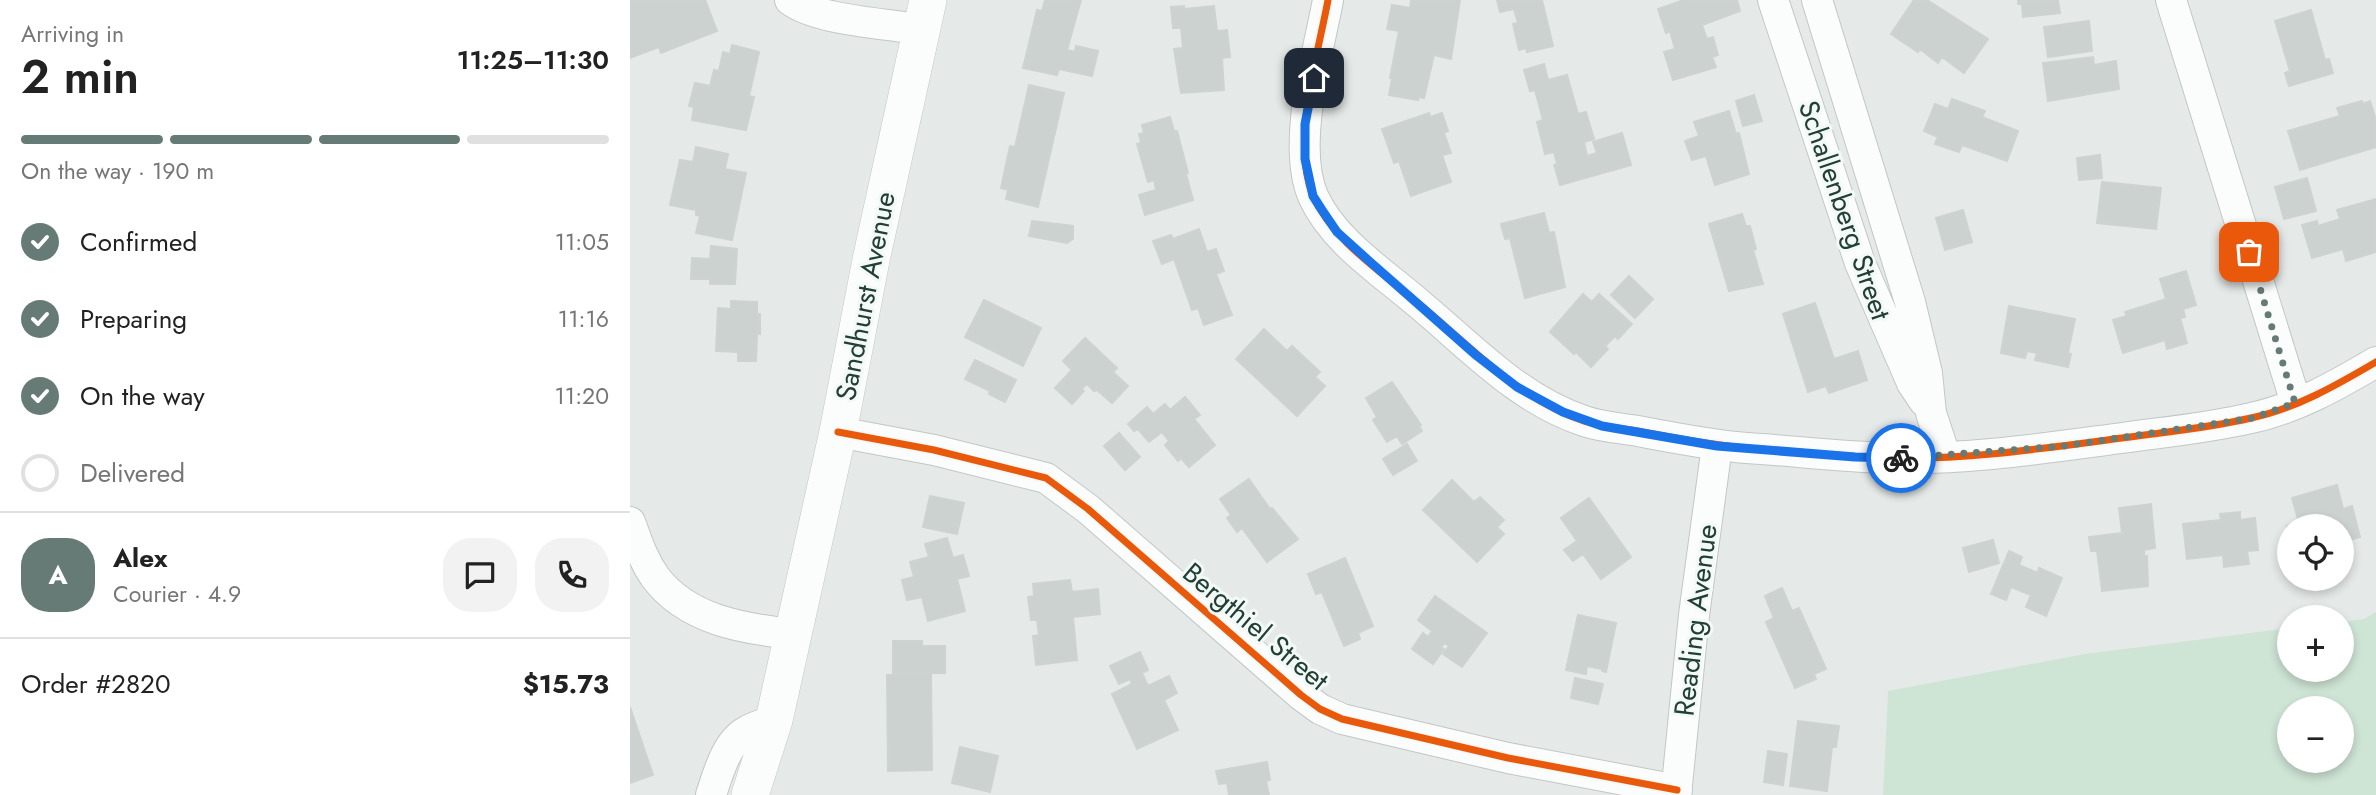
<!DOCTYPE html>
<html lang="en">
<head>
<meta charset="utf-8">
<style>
	:root { --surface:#fff; --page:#f2f2f2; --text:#222; --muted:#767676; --line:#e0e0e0; --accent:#667b75 }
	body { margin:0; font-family:Jost,sans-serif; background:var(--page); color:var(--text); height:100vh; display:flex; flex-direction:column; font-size:26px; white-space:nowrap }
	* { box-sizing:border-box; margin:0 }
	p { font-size:23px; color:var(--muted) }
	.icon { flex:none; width:38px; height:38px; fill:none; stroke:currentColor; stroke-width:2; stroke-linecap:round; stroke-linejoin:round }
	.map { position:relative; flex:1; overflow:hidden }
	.sheet { display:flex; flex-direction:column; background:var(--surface); width:630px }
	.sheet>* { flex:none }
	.fabs { position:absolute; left:1647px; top:514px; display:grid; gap:14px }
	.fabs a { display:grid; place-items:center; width:77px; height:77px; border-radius:50%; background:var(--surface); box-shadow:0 4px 10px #0003; font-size:35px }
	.pin { position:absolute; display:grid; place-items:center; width:60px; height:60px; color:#fff; margin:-30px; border-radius:14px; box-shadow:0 4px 10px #0006 }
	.courier { position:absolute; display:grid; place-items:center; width:70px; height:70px; margin:-35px; border:5px solid #1a73e8; border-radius:50%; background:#fff; color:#222; box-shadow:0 2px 9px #0007 }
	.summary em { font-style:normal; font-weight:600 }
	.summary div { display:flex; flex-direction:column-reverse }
	.summary { display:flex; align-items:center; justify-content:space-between; height:119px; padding:0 21px }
	h1 { font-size:46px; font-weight:600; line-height:52px }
	.bar { display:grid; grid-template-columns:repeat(4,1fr); gap:10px 7px; align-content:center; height:84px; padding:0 21px }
	.bar i { height:9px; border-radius:5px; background:var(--line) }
	.bar .active { background:var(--accent) }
	.bar p { grid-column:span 4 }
	.line { display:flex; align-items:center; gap:18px; padding:0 21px; border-top:2px solid var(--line) }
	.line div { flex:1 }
	.round { display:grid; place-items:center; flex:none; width:74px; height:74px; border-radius:28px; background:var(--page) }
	ol { padding:0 21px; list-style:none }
	li { display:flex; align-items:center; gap:21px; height:77px }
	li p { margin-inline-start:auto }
	li .icon { padding:7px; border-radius:50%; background:var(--accent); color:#fff; stroke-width:4 }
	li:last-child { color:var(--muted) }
	li i { width:38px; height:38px; border:4px solid var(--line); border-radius:50% }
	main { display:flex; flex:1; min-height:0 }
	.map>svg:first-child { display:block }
</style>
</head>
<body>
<main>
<section class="sheet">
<div class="summary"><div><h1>2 min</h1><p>Arriving in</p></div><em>11:25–11:30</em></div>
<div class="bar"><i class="active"></i><i class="active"></i><i class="active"></i><i></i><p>On the way · 190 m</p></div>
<ol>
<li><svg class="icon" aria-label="check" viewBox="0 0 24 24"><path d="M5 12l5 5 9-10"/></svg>Confirmed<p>11:05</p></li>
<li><svg class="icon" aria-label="check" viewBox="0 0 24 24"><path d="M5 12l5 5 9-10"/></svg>Preparing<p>11:16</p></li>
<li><svg class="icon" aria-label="check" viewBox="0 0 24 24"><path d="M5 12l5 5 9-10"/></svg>On the way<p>11:20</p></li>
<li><i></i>Delivered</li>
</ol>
<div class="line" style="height:126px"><b class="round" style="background:var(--accent);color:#fff">A</b><div><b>Alex</b><p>Courier · 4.9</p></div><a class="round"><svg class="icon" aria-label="chat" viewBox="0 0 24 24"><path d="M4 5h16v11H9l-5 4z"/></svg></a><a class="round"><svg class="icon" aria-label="phone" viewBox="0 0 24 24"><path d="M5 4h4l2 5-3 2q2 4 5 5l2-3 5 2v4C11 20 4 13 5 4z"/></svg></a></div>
<div class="line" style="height:91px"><div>Order #2820</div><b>$15.73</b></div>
</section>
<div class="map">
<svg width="1746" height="795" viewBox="0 0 1746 795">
	<rect width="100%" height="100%" fill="#e5eae8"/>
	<path fill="#cee4d5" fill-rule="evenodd" d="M1746,612v183h-493l5,-104 197,-37 204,-26v42h53v-48l22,-3zM1659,709h53v52h-53z"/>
	<path fill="#ccd2cf" stroke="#ced3d1" stroke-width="2" d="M0,0h75l12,31 -56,22 -2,-6 -29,11z
		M415,0h36l-14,50 8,2 1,-6 22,5 -6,25 -33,-7 -2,6 -34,-7 14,-58 5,1z
		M781,0h49l-9,59 -17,-4 -10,43 -5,-1 -1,3 -29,-5 3,-16 -2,-1 9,-47 -12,-2 5,-24 18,3z
		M867,0h45l11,46 -26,6 -1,-4 -7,2 -6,-26 5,-1 -4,-14 -14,3z
		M1054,0h53l3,11 -38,14 5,14 6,-2 5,18 -6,2 4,10 -43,13 -9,-28 11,-3 -5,-18 -4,2 -8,-24z
		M1284,0h13l61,39 -24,34 -22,-16 -4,6 -18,-14 -2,3 -27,-18z
		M1388,0h40l2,13 -37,4 -1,-13h-4z
		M554,6v3l30,-3 3,25 10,-1 3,27 -8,1 2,32 -43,3 -7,-44 9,-1 -2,-20h-8l-2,-21z
		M1681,10l14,50 4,-1 4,14 -44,13 -4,-13 5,-2 -15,-50z
		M1459,21l3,30 -44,6 -4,-30z
		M102,45l27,7 -10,44 5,1 -8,33 -54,-10 2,-13 -5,-1 6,-23 15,3 4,-16 5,1 4,-19 7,2z
		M1463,57l1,8 22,-4 3,28 -71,12 -5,-38z
		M914,64l4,16 19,-5 11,39 8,-2 8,27 -10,3 3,14 10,-3 -4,-11 29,-9 9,32 -71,20 -6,-20 3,-1 -3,-12 -9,2 -8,-32 6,-2 -8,-30 -5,1 -6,-21z
		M399,85l35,8 -26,114 -32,-8 2,-9 -7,-2 9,-42 5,1z
		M1124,95l8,26 -19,5 -7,-25z
		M1322,99l33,12 -3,6 36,14 -11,30 -45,-16 -3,7 -24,-8 3,-7 -14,-6 11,-27 13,5z
		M1732,101l1,3 7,-3 6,19v27l-76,23 -12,-39 52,-15 -3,-8z
		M1099,111l7,23 3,-1 10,41 -34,11 -9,-29 -14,4 -7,-19 14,-5 -5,-14z
		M799,113l1,4 12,-4 6,18 -4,2 7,20 -9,2 9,27 -40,14 -12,-35 -5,2 -12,-34z
		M540,117l4,14h3l11,42 -2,1 7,26 -48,15 -6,-20 17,-5 -2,-10 -6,2 -11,-38 4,-1 -2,-9 5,-1 -2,-8z
		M66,147l32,7 -3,15 21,4 -14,67 -36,-7 4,-17 -4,-1v-5l-26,-5 10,-45 13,2z
		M1470,155l2,23 -23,2 -2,-22z
		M1677,178l9,33 -32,8 -9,-32z
		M1472,182l59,6 -5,41 -59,-6z
		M1746,199v53l-30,9 -3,-12 -31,9 -10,-33 15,-4 1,5 22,-7 -3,-9z
		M1333,210l9,32 -27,8 -9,-32z
		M914,213l5,20 5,-1 11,55 -40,11 -15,-60 -5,1 -4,-15z
		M1112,214l4,12h4l6,23 -3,1 10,34 -34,7 -20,-67z
		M402,221l41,5v13l-6,4 -38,-7z
		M569,229l8,23 9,-3 8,22 -8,3 16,41 -28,10 -6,-17 -6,2 -18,-51 -12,5 -9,-23 18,-6 2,4z
		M81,246l26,3 -2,35h-25v-5h-19l1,-21 18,1z
		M1556,271l10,34 -13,4 2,8 -5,1 7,25 -20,6 -2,-9 -42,13 -10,-33 14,-4 -2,-4 41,-13 -6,-20z
		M999,276l24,23 -18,19 -24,-23z
		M953,294l9,8 7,-8 33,30 -14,15 -3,-3 -10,10 3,3 -17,18 -15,-15 -2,2 -24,-22z
		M354,300l57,28 -18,38 -58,-29z
		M101,301l26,1v12h3v20l-3,-1 -1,28h-18v-9l-22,-1 2,-43 13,1z
		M1185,303l19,56 24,-8 9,29 -38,13 -3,-7 -18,6 -25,-78z
		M1379,306l66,13 -7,34 3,1 -3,13 -33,-7 2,-7 -10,-2 -2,7 -24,-5z
		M634,329l23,22 5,-5 28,26 -5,5 10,9 -28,30 -61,-57z
		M455,338l32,30 -4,4 15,14 -16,17 -15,-13 -3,1 -7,-7 -6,5 3,2 -12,13 -17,-16 17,-18 -9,-9z
		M345,360l41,20 -11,22 -16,-8 1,-3 -25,-12z
		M762,382l29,43 -2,1 3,5 -20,13 -5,-8 -10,6 -14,-22 4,-3 -11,-19z
		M555,397l15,18 -6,4 21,26 -26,22 -8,-9 -3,3 -13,-16 4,-4 -7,-9 -13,10 -11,-13 -4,2 -6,-7 19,-17 6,7 12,-10 5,6z
		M489,433l21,24 -15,13 -21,-24z
		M777,444l10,17 -24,14 -10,-16z
		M619,479l21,30 2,-1 26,31 -31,23 -25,-34 -5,4 -10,-14 4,-3 -11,-16z
		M822,480l22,22 6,-5 24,23 -7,7 7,7 -27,28 -54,-52z
		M1707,485l6,24 9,-3 8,31 -18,5v-15h-53v6l-2,-7 15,-4 -1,-3h-3l-6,-21z
		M300,496l34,7 -7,31 -34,-7z
		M959,498l42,59 -30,22 -18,-25 -10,7 -9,-11 13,-9 -16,-23z
		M1521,504l4,44 -11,2v7l3,-1 1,30 -46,5 -5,-40h-6l-2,-14 33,-4 -3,-25z
		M1610,512v8l15,-2 3,32 -11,1 2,13 -25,3 -1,-12 -36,4 -4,-35 38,-4 -1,-6z
		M317,538l6,20 10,-3 6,21 -12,3 8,32 -37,10 -6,-24 -15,3 -5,-20 12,-3 -4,-15 19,-5 -4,-13z
		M1363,540l6,23 -30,9 -6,-24z
		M1379,551l13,6 -3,8 19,8 1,-5 23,10 -16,38 -20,-9 5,-12 -20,-8 -5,13 -15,-6z
		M715,558l28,68 -15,7 2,6 -16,7 -22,-54 -6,2 -8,-20z
		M440,580l2,12 26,-3 2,25 -27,3 4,43 -41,5 -3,-29 6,-1 -2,-15h-6l-3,-23 6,-1 -1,-12z
		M1152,588l10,23 7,-3 27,61 -12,5 2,5 -21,9 -29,-66 8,-4 -9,-22z
		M805,596l52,37 -25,34 -19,-13 6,-8 -4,-3 -4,4 3,2 -11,15 -21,-15 11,-16 5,4 4,-6 -14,-11z
		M948,615l38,8 -10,49 -4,-1v-2l-15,-3 -1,8 -20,-4z
		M263,641h29v5h23v27h-52z
		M510,652l8,18 -6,3 6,13 21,-10 8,17 -13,7 14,30 -41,19 -25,-55 20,-10 -2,-5 -11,5 -9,-18z
		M301,674l1,96 -44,1 -1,-96z
		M945,678l28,6 -5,20 -27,-6z
		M0,707l23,68 -23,8z
		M1168,721l41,5 -3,21h-4l-5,44 -37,-5z
		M330,747l38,9 -8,36 -38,-9z
		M1138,751l19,3 -4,31 -19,-3z
		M637,762l3,18 -4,1 3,14h-40l-2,-12 -8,1 -3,-13z"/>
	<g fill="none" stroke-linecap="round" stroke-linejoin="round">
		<g stroke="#c2c7c5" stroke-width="32">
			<path id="minor" d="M160,0c29,21 96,23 132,30
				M698,0c-10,54 -37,144 -15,196 20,45 69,76 105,107 53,44 100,96 166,118 18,6 36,7 54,10 37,7 72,14 109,17 48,3 95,9 143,10 77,2 156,-10 232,-20 43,-6 87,-10 129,-20 44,-9 86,-33 125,-56
				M1143,0l87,263 52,120 12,18
				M1187,0l93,302 17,71 4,40 14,43
				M1541,0l125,403
				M208,432l96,18 112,28 42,31 213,186 19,14 22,10 166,39 169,32
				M0,522c7,19 13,38 25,55 32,43 89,52 138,57
				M81,795c7,-21 15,-53 36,-64 8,-5 18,-7 27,-11
				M1046,795l18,-180 23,-169"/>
		</g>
		<g stroke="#c2c7c5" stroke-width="38">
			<path id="tertiary" d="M120,795l24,-75 64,-288 33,-172 57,-260"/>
		</g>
		<use href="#minor" stroke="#fbfcfc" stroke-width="30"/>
		<use href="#tertiary" stroke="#fbfcfc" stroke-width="37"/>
		<g stroke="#f3f9f6" stroke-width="11">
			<path id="cycleway" d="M698,0c-10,54 -37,144 -15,196 20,45 69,76 105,107 53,44 100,96 166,118 18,6 36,7 54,10 37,7 72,14 109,17 48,3 95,9 143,10 77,2 156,-10 232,-20 43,-6 87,-10 129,-20 44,-9 86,-33 125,-56
				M208,432l96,18 112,28 42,31 213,186 19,14 22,10 166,39 169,32"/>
		</g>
		<use href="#cycleway" stroke="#e8590c" stroke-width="7"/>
	</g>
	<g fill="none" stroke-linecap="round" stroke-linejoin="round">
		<path stroke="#667b75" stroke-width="7" stroke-dasharray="0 12.6" d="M1271,458l163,-12 189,-28 42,-15 -46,-151"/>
		<path stroke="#1a73e8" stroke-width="9" d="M684,78l-9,46v35l8,37 9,14 15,22 31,28 109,96 40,31 46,25 39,14 115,20 138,11 46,1"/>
	</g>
	<g text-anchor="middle" stroke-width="6" stroke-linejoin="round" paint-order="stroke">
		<g font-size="28" fill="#223f37" stroke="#f3f9f6">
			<text transform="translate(1215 210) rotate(71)" y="10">Schallenberg Street</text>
			<text transform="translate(235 296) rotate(-79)" y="10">Sandhurst Avenue</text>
			<text transform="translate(1065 620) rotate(-83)" y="10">Reading Avenue</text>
			<text transform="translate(626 626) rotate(40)" y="10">Bergthiel Street</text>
		</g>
	</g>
</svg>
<div class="fabs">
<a><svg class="icon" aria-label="locate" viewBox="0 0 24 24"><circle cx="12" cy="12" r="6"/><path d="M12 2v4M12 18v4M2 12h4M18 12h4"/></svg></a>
<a>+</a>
<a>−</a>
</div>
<div class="pin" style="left:1619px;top:252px;background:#ea580c"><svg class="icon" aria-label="bag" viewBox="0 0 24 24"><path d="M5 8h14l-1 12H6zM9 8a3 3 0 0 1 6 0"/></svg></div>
<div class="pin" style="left:684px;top:78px;background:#1f2937"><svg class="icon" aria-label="home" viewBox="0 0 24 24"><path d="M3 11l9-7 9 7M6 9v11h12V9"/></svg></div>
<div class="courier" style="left:1271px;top:458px"><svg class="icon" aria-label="bike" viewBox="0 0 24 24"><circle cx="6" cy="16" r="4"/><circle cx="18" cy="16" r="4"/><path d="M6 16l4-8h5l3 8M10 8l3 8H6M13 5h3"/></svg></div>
</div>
</main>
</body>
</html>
